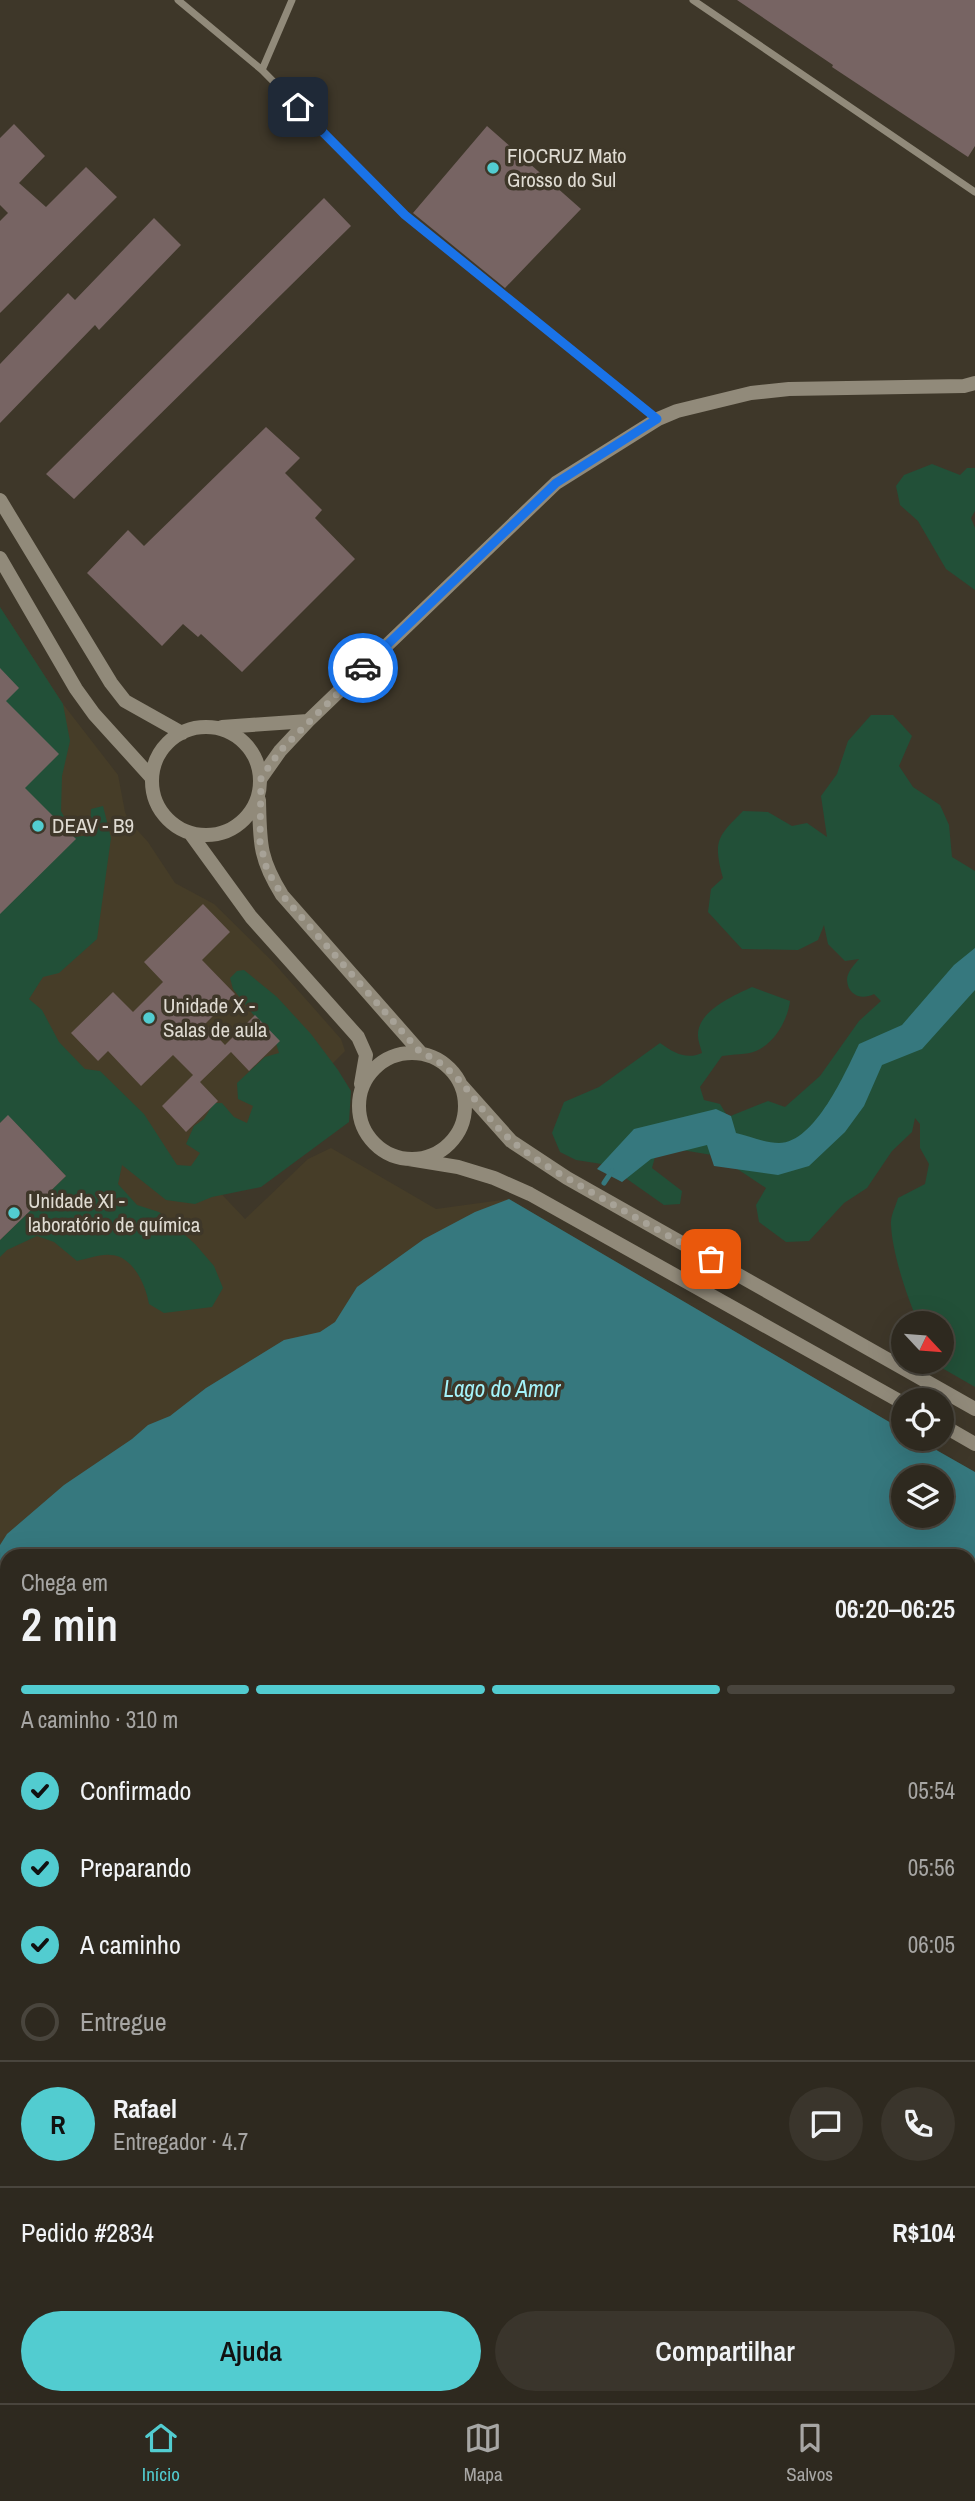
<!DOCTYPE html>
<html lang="pt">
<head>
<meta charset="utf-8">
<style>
	:root { --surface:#2e291f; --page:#3a352c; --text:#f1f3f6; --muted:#a7a6a4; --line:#49453d; --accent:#52ccd0 }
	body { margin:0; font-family:"Archivo Narrow",sans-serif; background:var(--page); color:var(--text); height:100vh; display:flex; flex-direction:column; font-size:26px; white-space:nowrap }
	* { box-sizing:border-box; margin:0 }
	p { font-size:23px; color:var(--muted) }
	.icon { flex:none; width:38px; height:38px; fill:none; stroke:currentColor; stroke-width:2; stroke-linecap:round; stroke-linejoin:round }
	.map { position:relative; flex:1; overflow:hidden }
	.panel { position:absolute; left:0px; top:1549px; width:976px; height:856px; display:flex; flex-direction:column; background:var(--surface); border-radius:21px 21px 0 0; box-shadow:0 7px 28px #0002,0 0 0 2px var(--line) }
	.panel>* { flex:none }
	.needle { width:46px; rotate:116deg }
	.tools { position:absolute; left:891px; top:1311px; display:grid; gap:14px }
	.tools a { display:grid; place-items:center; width:63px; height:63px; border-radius:50%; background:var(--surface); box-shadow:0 7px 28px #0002,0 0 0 2px var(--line); font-size:35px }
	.pin { position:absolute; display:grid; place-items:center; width:60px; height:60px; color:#fff; margin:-30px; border-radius:14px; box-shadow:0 4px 10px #0006 }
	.courier { position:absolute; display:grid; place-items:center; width:70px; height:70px; margin:-35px; border:5px solid #1a73e8; border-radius:50%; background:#fff; color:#222; box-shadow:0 2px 9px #0007 }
	.overview em { font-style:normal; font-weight:600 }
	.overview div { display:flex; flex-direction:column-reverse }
	.overview { display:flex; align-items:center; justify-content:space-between; height:119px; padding:0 21px }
	h1 { font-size:46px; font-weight:600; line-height:52px }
	.bar { display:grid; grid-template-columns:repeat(4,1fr); gap:10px 7px; align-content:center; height:84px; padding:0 21px }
	.bar i { height:9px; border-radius:5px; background:var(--line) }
	.bar .active { background:var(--accent) }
	.bar p { grid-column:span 4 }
	.line { display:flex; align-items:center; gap:18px; padding:0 21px; border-top:2px solid var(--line) }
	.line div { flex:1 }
	.round { display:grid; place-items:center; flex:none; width:74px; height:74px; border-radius:37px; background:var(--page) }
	ol { padding:0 21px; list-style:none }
	li { display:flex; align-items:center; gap:21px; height:77px }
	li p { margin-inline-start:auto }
	li .icon { padding:7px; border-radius:50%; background:var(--accent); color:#111; stroke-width:4 }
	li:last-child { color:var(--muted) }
	li i { width:38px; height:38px; border:4px solid var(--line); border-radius:50% }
	.primary-button { display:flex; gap:14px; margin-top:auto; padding:14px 21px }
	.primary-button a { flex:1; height:80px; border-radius:42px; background:var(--accent); color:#111; font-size:28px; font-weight:600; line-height:80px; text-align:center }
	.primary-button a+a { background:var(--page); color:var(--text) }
	.menu { display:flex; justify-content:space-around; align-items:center; height:98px; border-top:2px solid var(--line); background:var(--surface); font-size:19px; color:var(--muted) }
	.menu a { display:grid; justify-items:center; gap:4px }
	.menu .active { color:var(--accent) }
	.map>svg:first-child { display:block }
</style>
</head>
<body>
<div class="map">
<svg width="975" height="2403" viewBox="0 0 975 2403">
	<rect width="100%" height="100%" fill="#3e3729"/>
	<path fill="#463d28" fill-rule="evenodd" d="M0,607l63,97 55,71 7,37 4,9 19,21 27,41 39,21 59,58 68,77 4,12 -133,133 33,35 63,-60 23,-11 105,61 73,-10 394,231v8l14,1 58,33v931h-975zM903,1477h39v39h-39zM7,1556h963v842h-963z"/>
	<path fill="#225038" d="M932,464l28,11 7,-7h8v43l-4,7 4,10v62l-29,-21 -28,-48 -18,-16 -4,-19 8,-11z
		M0,607l63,97 7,37 -8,35 -1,35 14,26 15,-2 1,-26 12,-3 8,32 -14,101 -38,34 -16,4 -14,22 13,11 17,32 26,27 15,2 44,43 33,51 14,1 9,-13 -14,-9 8,-18 10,-7 10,-16h8l12,14 13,6 6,-17 -15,-7 -1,-16 28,-26 14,-4 -3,-10 -43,-54 -3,-11 7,-7 7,-1 33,27 34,37 27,36 13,21 -2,31 -88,65 -49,10 -17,7 -29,-4 -44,-35 -4,19 19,21 22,7 36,32 19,22 9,22 -11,19 -48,6 -15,-9c-3,-18 -16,-49 -39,-49 -10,-1 -23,4 -33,6l-23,-19 -17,-6 -30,14 -7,7v-17l66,-64 -27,-28 -39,38v-9l35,-34 -27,-27 -8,7z
		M871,715h22l19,21 -13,30 14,21 27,18 9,20 3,32 23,14v516l-33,-19 -3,-6h3v-39h-23c-12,-24 -27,-72 -28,-98 -1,-9 5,-19 7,-27l27,-14 4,-20 -9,-16v-24l-5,-6 -3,14 -20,19 -25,37 -23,15 -35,38 -23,1 -27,-20 -3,-17 10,-17 -48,-32 -48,-8 -15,9 -3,11 30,23 -2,13 -16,1 -37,-26 -6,-12 -45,-7 -16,-8 -8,-19 12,-31 35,-15 61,-44c14,10 26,17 42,10 -1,-5 -4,-12 -4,-17 -1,-25 35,-40 54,-49l38,14c-2,18 -15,42 -34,50 -9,4 -23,3 -34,5l-22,31 4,13 16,4 8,13 40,-16 17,6 35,-31 39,-55 22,-20 -7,-7c-12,6 -26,2 -27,-14 0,-8 7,-15 12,-21l-14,2 -17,-17 -4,-19 -6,15 -20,10 -56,-1 -34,-37 3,-23 12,-11c-10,-37 -6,-41 20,-67l25,1 24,14 15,-3 20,14 -6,-41 16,-22 11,-33z
		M975,1576v827h-481l-1,-5h477v-821z
		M0,2073l2,4 5,2v255h-7z"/>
	<path fill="#36787e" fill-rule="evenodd" d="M975,948v42l-53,59 -40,16 -18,41 -19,26 -36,34 -31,9 -64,-9 -7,-21 -56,14 -29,23 -25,-13 37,-40 82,-20 15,7 5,17c13,3 29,10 43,10 36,0 67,-72 80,-99l43,-19 52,-60z
		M509,1199l394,231v8l14,1 58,33v104l-5,1v-21h-963v523l-5,-2 -2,-532 7,-11 57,-49 68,-46 16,-14 22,-9 36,-28 78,-48 36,-8 15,-10 22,-35 67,-48 51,-27zM903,1477h39v39h-39z"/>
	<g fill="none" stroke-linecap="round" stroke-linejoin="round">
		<path stroke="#36787e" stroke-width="5" d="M604,1183l8,-12
			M891,2398l1,5"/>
	</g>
	<path fill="#776463" d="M737,0h238v146l-7,11 -136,-90 1,-2z
		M14,124l31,32 -26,27 27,24 40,-40 31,30 -117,116v-92l8,-8 -8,-8v-67z
		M487,126l94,83 -76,79 -92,-75z
		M324,198l27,28 -277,273 -28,-25z
		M154,218l27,27 -82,85 -4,-5 -95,98v-59l68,-71 7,7z
		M266,427l34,31 -15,15 37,37 -7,8 40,41 -113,113 -41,-38 -3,3 -15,-13 -21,22 -75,-73 41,-43 16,16z
		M0,668l19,20 -13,13 53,53 -34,34 51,51 -76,75z
		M203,904l27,28 -28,28 33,34 -30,30 20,21 30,-30 25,26 -31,30 -18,-19 -31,30 18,19 -32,31 -24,-26 31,-31 -20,-20 -32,31 -33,-35 -10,10 -27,-28 42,-41 20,20 30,-30 -19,-20z
		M8,1115l58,61 -66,64v-117z"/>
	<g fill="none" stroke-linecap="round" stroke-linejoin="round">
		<path stroke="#918a7a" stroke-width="7" d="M178,0l84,70 143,145 252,204
			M693,0l282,192
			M262,70l30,-70"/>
		<path stroke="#918a7a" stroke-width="14" d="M0,500l111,183 14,18 57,32
			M0,558l76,131 18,25 58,64
			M222,727l86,-6
			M152 781a54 54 0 1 1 108 0a54 54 0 1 1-108 0Z
			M261,778l19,-27 28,-30 248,-238 102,-64 19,-8 74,-18 38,-4 175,-3 11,-3
			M259,800c1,43 0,58 23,95l139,158
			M190,833l61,84 107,120 8,18 -5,29
			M359 1106a53 53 0 1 1 106 0a53 53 0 1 1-106 0Z
			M461,1085l50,56 56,37 408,231
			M409,1159l49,8 36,11 36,16 373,209
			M942,1425l33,19"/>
	</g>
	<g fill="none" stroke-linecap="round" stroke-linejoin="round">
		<path stroke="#a7a297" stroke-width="7" stroke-dasharray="0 12.6" d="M363,668l-83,83 -19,27 -1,64 7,28 15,25 139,158c40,14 58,61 91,88 21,18 48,33 72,47 42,24 84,48 127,71"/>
		<path stroke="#1a73e8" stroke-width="9" d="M298,107l107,108 252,204 -101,64 -193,185"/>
	</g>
	<g fill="#52ccd0" stroke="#3e3729" stroke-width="2.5">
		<circle cx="493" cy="168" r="7"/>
		<circle cx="38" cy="826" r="7"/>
		<circle cx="149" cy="1018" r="7"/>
		<circle cx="14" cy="1213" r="7"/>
	</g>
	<g text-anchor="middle" stroke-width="7" stroke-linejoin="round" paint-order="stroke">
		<g font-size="21" fill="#dfdbd2" stroke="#3e3729" text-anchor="start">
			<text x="507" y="163">FIOCRUZ Mato<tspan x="507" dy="24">Grosso do Sul</tspan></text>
			<text x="52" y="833">DEAV - B9</text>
			<text x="163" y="1013">Unidade X -<tspan x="163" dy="24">Salas de aula</tspan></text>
			<text x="28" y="1208">Unidade XI -<tspan x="28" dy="24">laboratório de química</tspan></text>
		</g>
		<g font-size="23" font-style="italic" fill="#a4f3fa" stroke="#3e3729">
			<text x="502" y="1397">Lago do Amor</text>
		</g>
	</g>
</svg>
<div class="tools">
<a><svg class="needle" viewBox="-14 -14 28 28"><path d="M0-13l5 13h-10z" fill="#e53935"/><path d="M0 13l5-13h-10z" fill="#a7a6a4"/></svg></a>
<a><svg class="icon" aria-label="locate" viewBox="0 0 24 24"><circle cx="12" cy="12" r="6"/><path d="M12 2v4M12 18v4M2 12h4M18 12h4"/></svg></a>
<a><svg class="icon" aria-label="layers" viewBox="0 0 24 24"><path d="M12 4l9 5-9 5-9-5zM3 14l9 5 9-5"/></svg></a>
</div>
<div class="pin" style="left:711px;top:1259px;background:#ea580c"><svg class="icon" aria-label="bag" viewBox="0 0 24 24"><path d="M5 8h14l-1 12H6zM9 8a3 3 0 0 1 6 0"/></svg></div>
<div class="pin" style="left:298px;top:107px;background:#1f2937"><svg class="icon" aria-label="home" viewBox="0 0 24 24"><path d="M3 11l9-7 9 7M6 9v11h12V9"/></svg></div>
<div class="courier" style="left:363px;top:668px"><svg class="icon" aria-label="car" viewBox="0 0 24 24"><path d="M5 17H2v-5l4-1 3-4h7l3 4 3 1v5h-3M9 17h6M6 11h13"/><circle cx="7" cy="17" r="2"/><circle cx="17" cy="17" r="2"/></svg></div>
<section class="panel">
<div class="overview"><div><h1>2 min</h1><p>Chega em</p></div><em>06:20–06:25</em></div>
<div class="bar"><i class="active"></i><i class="active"></i><i class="active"></i><i></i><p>A caminho · 310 m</p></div>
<ol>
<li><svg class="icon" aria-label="check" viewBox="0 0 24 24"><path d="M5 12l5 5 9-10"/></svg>Confirmado<p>05:54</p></li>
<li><svg class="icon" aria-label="check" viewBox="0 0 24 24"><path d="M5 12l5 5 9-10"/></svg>Preparando<p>05:56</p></li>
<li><svg class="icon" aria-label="check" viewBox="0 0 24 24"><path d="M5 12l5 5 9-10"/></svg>A caminho<p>06:05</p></li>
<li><i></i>Entregue</li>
</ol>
<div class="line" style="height:126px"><b class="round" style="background:var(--accent);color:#111">R</b><div><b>Rafael</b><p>Entregador · 4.7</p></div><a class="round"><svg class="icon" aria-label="chat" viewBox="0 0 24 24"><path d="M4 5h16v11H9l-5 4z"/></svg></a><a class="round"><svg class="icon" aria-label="phone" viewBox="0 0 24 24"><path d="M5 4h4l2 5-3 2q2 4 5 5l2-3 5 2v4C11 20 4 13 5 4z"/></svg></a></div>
<div class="line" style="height:91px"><div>Pedido #2834</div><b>R$104</b></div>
<div class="primary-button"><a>Ajuda</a><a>Compartilhar</a></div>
</section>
</div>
<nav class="menu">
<a class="active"><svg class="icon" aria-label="home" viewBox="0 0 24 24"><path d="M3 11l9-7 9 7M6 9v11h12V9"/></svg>Início</a>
<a><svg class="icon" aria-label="map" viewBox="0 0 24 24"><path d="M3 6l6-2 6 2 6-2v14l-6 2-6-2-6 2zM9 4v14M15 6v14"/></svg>Mapa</a>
<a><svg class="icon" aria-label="saved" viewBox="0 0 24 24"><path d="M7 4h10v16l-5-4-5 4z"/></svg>Salvos</a>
</nav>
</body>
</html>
